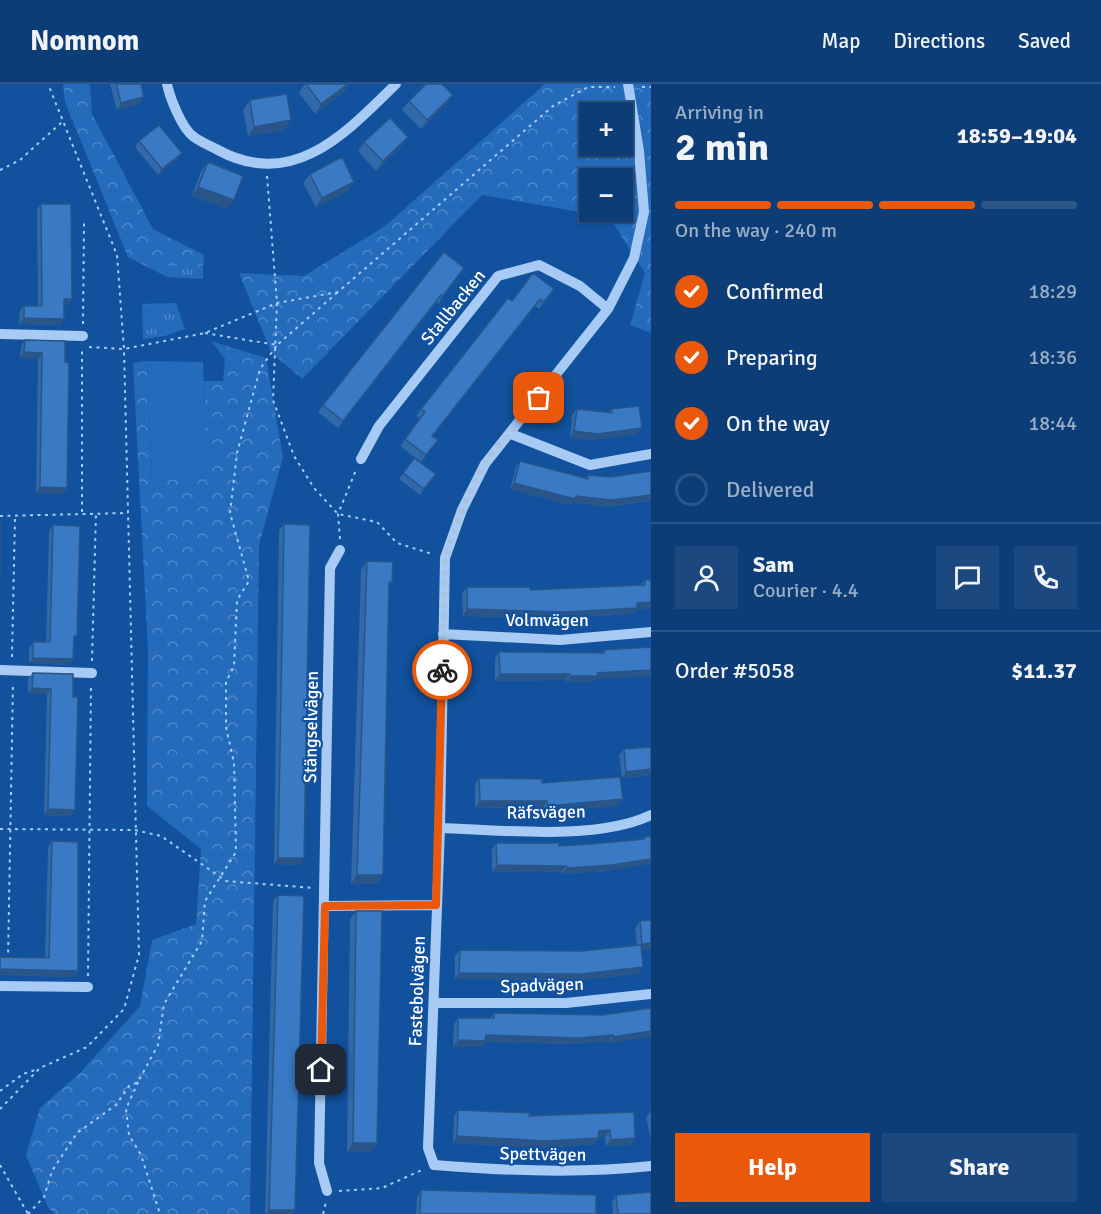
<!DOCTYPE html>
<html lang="en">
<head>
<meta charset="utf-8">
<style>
	:root { --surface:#0d3d76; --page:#1b487e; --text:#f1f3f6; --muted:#9aaec5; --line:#2d5688; --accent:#ea580c }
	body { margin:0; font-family:Signika,sans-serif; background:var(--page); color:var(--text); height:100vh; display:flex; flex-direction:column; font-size:22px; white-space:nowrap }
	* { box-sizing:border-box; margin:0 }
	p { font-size:20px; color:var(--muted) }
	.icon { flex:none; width:33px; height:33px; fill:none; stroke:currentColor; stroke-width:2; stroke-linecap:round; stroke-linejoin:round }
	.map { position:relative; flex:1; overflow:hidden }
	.drawer { display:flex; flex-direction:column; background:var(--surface); width:450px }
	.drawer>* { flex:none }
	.controls { position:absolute; left:579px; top:18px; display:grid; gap:12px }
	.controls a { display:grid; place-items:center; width:54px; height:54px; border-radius:0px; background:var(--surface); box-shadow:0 2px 4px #0004,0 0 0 2px var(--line); font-size:30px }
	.pin { position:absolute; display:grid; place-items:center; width:51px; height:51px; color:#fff; margin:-26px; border-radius:12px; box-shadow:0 3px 9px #0006 }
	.courier { position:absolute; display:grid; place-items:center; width:60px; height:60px; margin:-30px; border:4px solid #ea580c; border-radius:50%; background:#fff; color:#222; box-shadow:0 2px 8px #0007 }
	.head em { font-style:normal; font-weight:800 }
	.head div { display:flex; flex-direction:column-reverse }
	.head { display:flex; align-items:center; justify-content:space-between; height:102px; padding:0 24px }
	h1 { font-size:39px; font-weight:800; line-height:45px }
	.bar { display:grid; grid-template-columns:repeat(4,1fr); gap:9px 6px; align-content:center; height:72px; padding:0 24px }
	.bar i { height:8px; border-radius:4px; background:var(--line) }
	.bar .on { background:var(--accent) }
	.bar p { grid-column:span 4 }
	.line { display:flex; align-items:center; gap:15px; padding:0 24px; border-top:2px solid var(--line) }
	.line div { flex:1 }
	.round { display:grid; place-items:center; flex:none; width:63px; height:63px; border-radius:0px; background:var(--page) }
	ol { padding:0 24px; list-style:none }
	li { display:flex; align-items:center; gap:18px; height:66px }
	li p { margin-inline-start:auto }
	li .icon { padding:6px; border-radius:50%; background:var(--accent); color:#fff; stroke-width:4 }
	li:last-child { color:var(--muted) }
	li i { width:33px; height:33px; border:3px solid var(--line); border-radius:50% }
	.cta { display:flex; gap:12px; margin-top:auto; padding:12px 24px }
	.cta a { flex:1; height:69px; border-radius:0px; background:var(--accent); color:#fff; font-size:24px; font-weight:800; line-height:69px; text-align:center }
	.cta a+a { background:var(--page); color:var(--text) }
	header { display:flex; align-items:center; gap:36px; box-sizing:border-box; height:84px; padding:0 30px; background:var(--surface); border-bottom:2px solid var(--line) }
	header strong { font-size:28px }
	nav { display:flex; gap:33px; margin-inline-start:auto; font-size:21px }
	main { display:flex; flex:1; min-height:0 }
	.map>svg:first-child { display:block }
</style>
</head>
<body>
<header>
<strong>Nomnom</strong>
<nav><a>Map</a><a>Directions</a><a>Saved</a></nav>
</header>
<main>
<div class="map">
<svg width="651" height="1130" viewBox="0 0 651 1130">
	<defs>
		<pattern id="grass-tufts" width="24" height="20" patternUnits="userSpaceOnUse" patternTransform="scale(1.5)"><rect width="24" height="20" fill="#246bbb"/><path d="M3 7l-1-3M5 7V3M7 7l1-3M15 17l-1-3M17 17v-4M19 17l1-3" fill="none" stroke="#5089c9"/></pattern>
		<pattern id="forest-crowns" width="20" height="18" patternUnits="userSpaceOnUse" patternTransform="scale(1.5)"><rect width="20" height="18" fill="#246bbb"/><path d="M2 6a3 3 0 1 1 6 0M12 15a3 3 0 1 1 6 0" fill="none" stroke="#5089c9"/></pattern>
	</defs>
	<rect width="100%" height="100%" fill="#11519d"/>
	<path fill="url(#grass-tufts)" d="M168,181l35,3v11l-36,-2z
		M176,219l9,26 -20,7 -22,3 -1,-35z"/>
	<path fill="url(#forest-crowns)" fill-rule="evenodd" d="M63,0h27l2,30 61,115 51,26 -1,13 -35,-2 -1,11 -39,-20 -63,-155z
		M545,0h106v249l-21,-8 15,-52 -36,-56 -127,-22 -180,184 -31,-27 -32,-79 65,3 81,-50zM590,28h32v34h-32zM590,94h32v34h-32z
		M211,257l55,17 17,99 -24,88 -9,669h-196l-7,-9 -21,-50 14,-47 40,-35 60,-67 12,-66 44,-16 5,-75 -54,-43 1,-156 -15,-287 14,-2 5,120 55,-4 -3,-96h19l2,-22z"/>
	<path fill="#246bbb" d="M147,277l56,1 5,115 -56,4z"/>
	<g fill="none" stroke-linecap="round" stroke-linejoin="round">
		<path stroke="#a7cbf5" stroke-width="2" stroke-dasharray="3 4.5" stroke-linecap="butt" d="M642,3h9
			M0,86l20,-10 43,-39
			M267,92l10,127 -4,97 21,56 20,32 24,26 39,8 20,21 35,11
			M83,240l1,-102
			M205,249l72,12 61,-53
			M89,263l35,2 81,-16 72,-30 61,-11 215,-186 35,-19h27
			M82,428v-165
			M0,432l128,-3
			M340,455l-2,-25 18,-44
			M12,573l3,-140
			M92,577l4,-148
			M0,745l135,1 26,6 65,45 87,7
			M8,876l5,-277
			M88,892l3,-292
			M138,998l-12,27 3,26 12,20 19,59
			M0,1007l23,-17 15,-5
			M0,1025l40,-41 47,-21 37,-38 15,-54 -15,-606 -7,-94 -69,-171
			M0,1081l28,49
			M339,1107l43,-3 40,-18
			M28,1130l16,-17 8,-26 25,-38 39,-28 13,-19 9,-4 20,-37 6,-41 38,-63 3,-40 31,-49 -2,-89 -8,-36v-45l8,-16 3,-66 12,-19 -19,-68 7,-60 23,-84 17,-24
			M323,1130l3,-12"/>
		<path stroke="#a7cbf5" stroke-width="10" d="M167,0c3,14 15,45 27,53 7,5 16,9 24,13 75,41 128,-17 178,-66
			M628,0l11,67 5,61 -10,46 -26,51 -123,155 -23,46 -17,48 -5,270 -12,320 6,17c72,6 145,9 217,1
			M0,250l83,2
			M511,350l79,31 61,-11
			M361,375l18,-33 119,-150 41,-11 41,21 28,23
			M443,550l117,6 91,-8
			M0,586l92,3
			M440,744c61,2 157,13 211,-13
			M325,822l111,-1
			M0,902l88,1
			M435,919h131l85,-9
			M327,1107l-8,-28 11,-595 10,-18"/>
	</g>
	<path fill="#3269a9" d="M110,0h31l-1,20 -23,6z
		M305,0h44l-5,8 -29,22 -16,-21z
		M250,16l35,30 -37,6 -5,-26z
		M409,17l37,4 -25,24 -19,-19z
		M139,57l43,12 -5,6 -19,16 -23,-28z
		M364,58l38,4 -26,25 -18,-20z
		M208,78l19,47 -35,-13 9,-25z
		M310,90l38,17 -32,16 -13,-24z
		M41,120l31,95 -4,6h-4v14l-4,6 -41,-1 1,-13 4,-5h14l-1,-96z
		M464,184l-26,36 -2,-2 -98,126 -20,-16 5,-7z
		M554,205l-15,20 -4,-3 -102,130 5,4 -17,22 -21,-16 20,-27 -4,-3 27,-36 69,-79z
		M25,256l40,22 2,126 -4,6 -27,-1 2,-134 -18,-1 1,-12z
		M577,325l32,3 2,-3 27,25 -45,6 -23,-2 2,-23z
		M414,374l22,16 -16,21 -21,-16z
		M520,377l66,17 2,-3 23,2 37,-5 1,29 -42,6 -34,-5 -2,3 -61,-16 6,-22z
		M284,440l16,341 -26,-1 5,-334z
		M53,441l20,116 -4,24 -40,-2v-15l4,-6h13l3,-111z
		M367,477l25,21 -3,4 -6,289 -6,9h-26l10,-314z
		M645,496h6l-14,29 -4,5 -72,4 -98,-2 -1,-23 5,-6 63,3 111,-5z
		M651,563l-56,32 -2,3h-27v-2l-71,1v-23l4,-6 103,1 2,-3z
		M33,589l40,24 -2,119 -27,-1 3,-121h-19v-16z
		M651,663v28l-29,3 -3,-23 5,-6z
		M479,694l63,5 76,23 -75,6v-5l-68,1v-23z
		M651,752l-44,35 -45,3v-2h-70v-23l4,-6 63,3 33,-2 50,-5 2,-2z
		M52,757l26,130 -4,6 -74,-2v-18l45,1 3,-111z
		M278,811l17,315 -3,4h-27l8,-313z
		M356,827l15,241h-24l3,-233z
		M640,837l11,28 -9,1 -3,24 -61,6 -123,-1v-23l5,-6 122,1 55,-6 -2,-17z
		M651,924l-42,35v-2l-35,3 -89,-2 -4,5h-28l1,-23 4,-6h32l4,-5 109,2z
		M458,1026l71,6 105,-4 1,26 -4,7 -25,1 -1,-9h-7l-4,7 -52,4 -89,-5 1,-27z
		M651,1027v29l-5,-23z
		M421,1106l175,24h-180l1,-17z
		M616,1111l35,19h-38l-1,-12z"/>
	<path fill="#295589" d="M348,0h1l-5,8 -29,22 6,-10z
		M453,11l-7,10 -25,24 6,-9z
		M144,13l-4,7 -23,6 4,-7z
		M291,36l-6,10 -37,6 6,-9z
		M408,53l-6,9 -26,25 7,-10z
		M182,69l-5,6 -19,16 4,-6z
		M354,98l-6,9 -32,16 6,-9z
		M198,103l36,13 -7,9 -35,-13z
		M64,215h8l-4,6h-8z
		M24,234l40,1 -4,6 -41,-1z
		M24,268l18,1 -4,6 -18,-1z
		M642,344l-4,6 -45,6 -23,-2 4,-7z
		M514,399l62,13 75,-1v5l-44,7 -34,-5 -2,3 -61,-16z
		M40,403l27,1 -4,6 -27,-1z
		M651,518v7h-14l-4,5 -72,4 -98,-2 4,-7z
		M33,574l40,1 -4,6 -40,-2z
		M651,586v6l-56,3 -2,3h-27l4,-6 27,-3z
		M500,590h70l-4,6 -71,1z
		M32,604l19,1 -4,5h-19z
		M651,685v6l-29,3 4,-6z
		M623,715l-5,7 -75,6 5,-6z
		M480,717h67l-4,6 -68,1z
		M48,725l27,1 -4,6 -27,-1z
		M278,774h26l-4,7 -26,-1z
		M651,775v5l-44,7 -45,3 5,-6z
		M497,781l69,1 -4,6h-70z
		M357,791h26l-6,9h-26z
		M651,859v6l-13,1 4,-6z
		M643,883l-4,7 -61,6 -123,-1 4,-6z
		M0,885l78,2 -4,6 -74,-2z
		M651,947v6l-42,6 4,-6z
		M486,951h127l-4,6 -35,3 -89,-2 -4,5h-28l5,-7z
		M610,1046l-5,7h-11l5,-6z
		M457,1052l141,2 -4,6 -52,4 -89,-5z
		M635,1054l-4,7 -25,1 5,-6z
		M353,1059h24l-6,9h-24z
		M269,1126h26l-3,4h-26z"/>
	<path fill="#3a7ac4" stroke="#295589" stroke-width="1.5" d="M116,0h25l3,13 -23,6z
		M306,0h42l-27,20z
		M426,0h16l11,11 -26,25 -18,-19z
		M287,10l4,26 -37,7 -4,-27z
		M390,34l18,19 -25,24 -19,-19z
		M159,41l23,28 -20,16 -23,-28z
		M342,73l12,25 -32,16 -12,-24z
		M208,78l35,14 -9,24 -36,-13z
		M41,120h30l1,95h-8v20l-40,-1v-12h18z
		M444,168l20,16 -22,29 -1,-2 -98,126 -20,-16z
		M533,189l21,16 -10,13 -4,-3 -108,137 6,4 -12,15 -21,-16 20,-27 -4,-3 87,-111 4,3z
		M25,256l40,1v21l4,1 -2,125 -27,-1 2,-134 -18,-1z
		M639,322l3,22 -44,6 -24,-3 3,-22 35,4 -1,-4z
		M414,374l22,16 -12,15 -21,-16z
		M520,377l68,18v-4l23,2 40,-6v24l-40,5 -35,-4 -1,3 -61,-16z
		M0,438h1l-1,57z
		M284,440l26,1 -6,333h-26z
		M53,441l27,1 -3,110h-3l-1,23 -40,-1v-16h17z
		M367,477l26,1 -1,20h-3l-6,293h-26z
		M645,496h6v22l-14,1v5l-71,4 -99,-3v-22h63v3l115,-5z
		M651,563v23l-54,3 1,3h-28v-2h-70l-1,-22 105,1v-3z
		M33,589l40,1v23h5l-3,113 -27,-1 3,-120 -19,-1z
		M651,663v22l-25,3 -2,-23z
		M620,693l3,22 -75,7 -1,-5h-67l-1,-23 63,1v4z
		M651,752v23l-40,6 -44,3 -1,-2 -69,-1 -1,-22h63v3l33,-2 52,-5v-2z
		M52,757l26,1v129l-78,-2v-12l49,1z
		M278,811l26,1 -9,314h-26z
		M356,827h26l-5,232h-24z
		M651,836v23l-9,1 -2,-23z
		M641,861l2,22 -61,7 -123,-1 1,-23 122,1z
		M651,924v23l-38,6v-2l-35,3 -92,-3 -1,6 -27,-1v-22h36v-5l109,2z
		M458,1026l72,3 -1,3 105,-4 1,26 -24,2 -1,-10 -11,1 -1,7 -52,3 -89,-5z
		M421,1106l175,5v19h-176z
		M651,1108v22h-33l-2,-19z"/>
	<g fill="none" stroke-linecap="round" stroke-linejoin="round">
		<path stroke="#acc2dd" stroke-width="6" stroke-dasharray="0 10.8" d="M442,586l3,-112c11,-31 22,-66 40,-94 15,-22 38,-44 54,-66"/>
		<path stroke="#ea580c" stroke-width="8" d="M321,986l4,-164 111,-1 6,-235"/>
	</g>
	<g text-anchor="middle" stroke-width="4.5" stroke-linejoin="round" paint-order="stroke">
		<g font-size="18" fill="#fff" stroke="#11519d">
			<text transform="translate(453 223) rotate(-51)" y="6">Stallbacken</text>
			<text x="547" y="542">Volmvägen</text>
			<text transform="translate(311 643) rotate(-89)" y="6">Stängselvägen</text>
			<text transform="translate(546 728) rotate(-1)" y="6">Räfsvägen</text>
			<text transform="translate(542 901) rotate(-2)" y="6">Spadvägen</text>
			<text transform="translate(417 907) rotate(-88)" y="6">Fastebolvägen</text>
			<text transform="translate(543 1070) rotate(1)" y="6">Spettvägen</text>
		</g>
	</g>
</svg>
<div class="controls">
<a>+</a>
<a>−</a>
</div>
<div class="pin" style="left:539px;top:314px;background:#ea580c"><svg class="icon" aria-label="bag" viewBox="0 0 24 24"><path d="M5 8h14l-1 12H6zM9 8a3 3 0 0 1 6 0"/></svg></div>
<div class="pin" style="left:321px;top:986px;background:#1f2937"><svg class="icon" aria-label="home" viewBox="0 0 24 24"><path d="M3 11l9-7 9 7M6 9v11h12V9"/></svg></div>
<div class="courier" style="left:442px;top:586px"><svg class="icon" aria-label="bike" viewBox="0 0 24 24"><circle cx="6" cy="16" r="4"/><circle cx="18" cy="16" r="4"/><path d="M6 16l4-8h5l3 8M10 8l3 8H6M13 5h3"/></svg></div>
</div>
<section class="drawer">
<div class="head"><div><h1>2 min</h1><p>Arriving in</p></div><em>18:59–19:04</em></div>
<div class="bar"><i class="on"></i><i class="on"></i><i class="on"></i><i></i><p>On the way · 240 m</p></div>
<ol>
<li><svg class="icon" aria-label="check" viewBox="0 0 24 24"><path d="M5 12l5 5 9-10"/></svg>Confirmed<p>18:29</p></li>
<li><svg class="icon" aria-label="check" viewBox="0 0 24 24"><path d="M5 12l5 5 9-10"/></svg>Preparing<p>18:36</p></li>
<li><svg class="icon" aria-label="check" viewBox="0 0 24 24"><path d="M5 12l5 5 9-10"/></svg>On the way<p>18:44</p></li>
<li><i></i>Delivered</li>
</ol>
<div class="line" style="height:108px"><a class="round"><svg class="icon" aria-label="person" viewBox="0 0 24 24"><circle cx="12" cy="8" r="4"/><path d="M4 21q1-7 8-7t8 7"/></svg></a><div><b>Sam</b><p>Courier · 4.4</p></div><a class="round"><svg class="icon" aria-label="chat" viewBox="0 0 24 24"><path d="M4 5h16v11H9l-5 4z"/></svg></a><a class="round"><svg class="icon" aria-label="phone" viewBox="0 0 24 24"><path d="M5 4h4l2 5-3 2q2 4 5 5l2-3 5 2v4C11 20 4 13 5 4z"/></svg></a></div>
<div class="line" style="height:78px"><div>Order #5058</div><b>$11.37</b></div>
<div class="cta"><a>Help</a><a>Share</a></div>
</section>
</main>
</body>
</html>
